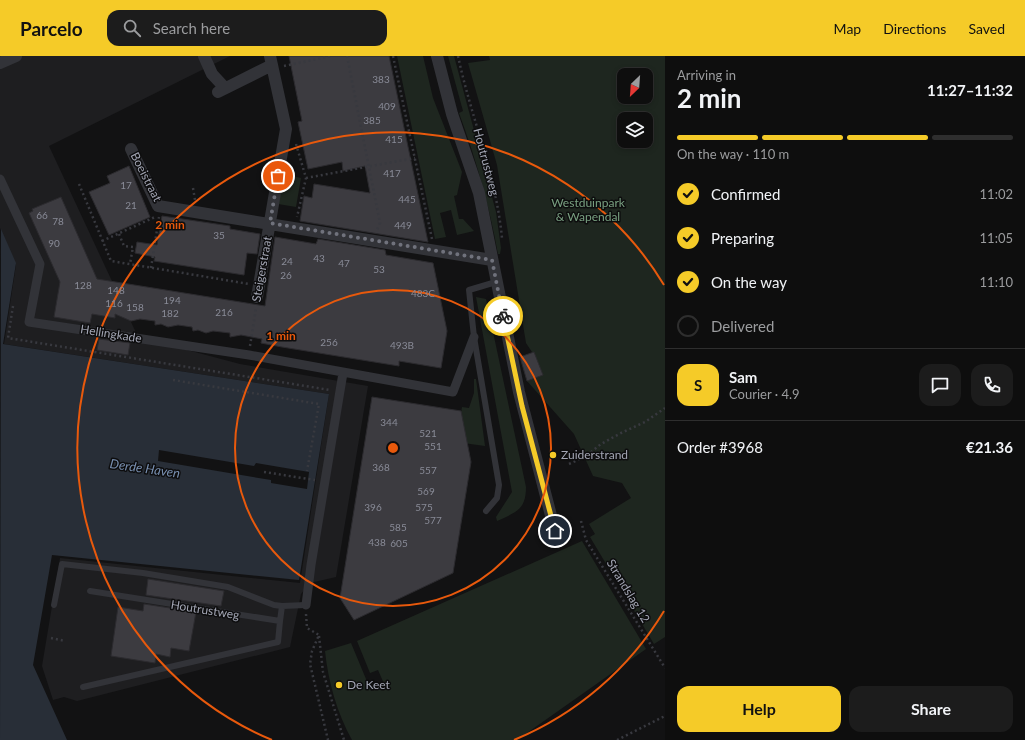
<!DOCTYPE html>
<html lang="en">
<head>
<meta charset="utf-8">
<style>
	:root { --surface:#0e0e0e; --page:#1c1c1c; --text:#f1f3f6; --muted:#9b9c9e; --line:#2e2e2e; --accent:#f5cb28 }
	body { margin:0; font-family:Lato,sans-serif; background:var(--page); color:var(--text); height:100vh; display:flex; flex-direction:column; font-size:15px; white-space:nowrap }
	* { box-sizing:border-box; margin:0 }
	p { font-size:13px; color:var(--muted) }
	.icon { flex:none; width:22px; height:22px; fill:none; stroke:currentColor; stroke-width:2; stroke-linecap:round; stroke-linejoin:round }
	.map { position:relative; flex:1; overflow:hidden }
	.sheet { display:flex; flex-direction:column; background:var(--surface); width:360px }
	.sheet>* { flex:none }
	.needle { width:26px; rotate:205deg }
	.tools { position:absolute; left:617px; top:12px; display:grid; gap:8px }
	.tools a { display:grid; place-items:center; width:36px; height:36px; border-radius:8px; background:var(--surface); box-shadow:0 2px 6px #0003,0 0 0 1px var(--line); font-size:20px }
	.pin { position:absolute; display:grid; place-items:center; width:34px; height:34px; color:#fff; margin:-17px; border:2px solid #fff; border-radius:50%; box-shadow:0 1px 4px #0007 }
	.courier { position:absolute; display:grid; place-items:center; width:40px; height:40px; margin:-20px; border:3px solid #f5cb28; border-radius:50%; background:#fff; color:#222; box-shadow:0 1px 5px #0007 }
	.summary em { font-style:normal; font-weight:700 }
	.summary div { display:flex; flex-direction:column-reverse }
	.summary { display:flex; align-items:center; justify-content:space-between; height:68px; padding:0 12px }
	h1 { font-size:26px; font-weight:700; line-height:30px }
	.bar { display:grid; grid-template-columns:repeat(4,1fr); gap:6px 4px; align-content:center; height:48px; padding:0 12px }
	.bar i { height:5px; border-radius:3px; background:var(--line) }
	.bar .on { background:var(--accent) }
	.bar p { grid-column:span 4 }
	.line { display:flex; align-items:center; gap:10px; padding:0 12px; border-top:1px solid var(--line) }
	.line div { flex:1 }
	.round { display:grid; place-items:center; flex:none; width:42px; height:42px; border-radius:12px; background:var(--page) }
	ol { padding:0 12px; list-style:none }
	li { display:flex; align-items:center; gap:12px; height:44px }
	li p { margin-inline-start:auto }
	li .icon { padding:4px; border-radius:50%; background:var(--accent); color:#111; stroke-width:4 }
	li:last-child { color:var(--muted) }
	li i { width:22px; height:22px; border:2px solid var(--line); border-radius:50% }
	.button { display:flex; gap:8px; margin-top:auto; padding:8px 12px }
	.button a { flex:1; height:46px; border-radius:12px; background:var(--accent); color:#111; font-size:16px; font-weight:700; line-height:46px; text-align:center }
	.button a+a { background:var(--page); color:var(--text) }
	header { display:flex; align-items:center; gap:24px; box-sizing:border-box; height:56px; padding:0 20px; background:var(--accent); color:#111 }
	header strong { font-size:19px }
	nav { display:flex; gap:22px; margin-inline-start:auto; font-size:14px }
	.search { width:280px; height:36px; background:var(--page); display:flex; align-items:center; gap:10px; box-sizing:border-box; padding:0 14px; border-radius:12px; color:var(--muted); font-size:15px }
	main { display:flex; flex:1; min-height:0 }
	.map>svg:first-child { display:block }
</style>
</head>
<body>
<header>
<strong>Parcelo</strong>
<div class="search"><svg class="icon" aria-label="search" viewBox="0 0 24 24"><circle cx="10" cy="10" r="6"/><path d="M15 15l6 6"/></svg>Search here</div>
<nav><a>Map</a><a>Directions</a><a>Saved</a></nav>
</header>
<main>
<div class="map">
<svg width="665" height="684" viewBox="0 0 665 684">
	<rect width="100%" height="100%" fill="#121213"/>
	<path fill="#1e1e20" d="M0,0h230l-181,90 89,191 102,27 128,22 -32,191 -26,6 -9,11 -11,53 -213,54 -13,-4 -11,3 -11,-34 18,-108 240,25 29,-189 -325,-50 12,-79 -16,-37z"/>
	<path fill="#1e261f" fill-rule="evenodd" d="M397,0h26l10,42 29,74 -5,23 -3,1 5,23h4l11,12 -17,4 -6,-25 -11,3 6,24 -11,2z
		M448,0h6l42,156 5,36 -1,6h-2c-9,-49 -22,-95 -39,-141l4,-2z
		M489,0h176v581l-11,7 -64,-107 5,-3 -6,-10 42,-26 -9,-15 -29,-7 -19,-42 -47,-53 16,-6 -9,-23h-2l-6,-9 -29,-178 -29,-102 22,-3zM624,19h22v22h-22zM624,63h22v22h-22z
		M284,118l17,4 -5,29 -18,-3z
		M476,241l10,2 40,188c0,23 -10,25 -29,34l-1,-4 16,-25z
		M474,323h2l9,67 -29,-4 6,-35 7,1 5,-15z
		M582,485l64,108 -129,91h-165c-15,-27 -24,-59 -27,-89l26,-8 20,48 14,-5 -7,-16 -8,3 -13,-32z"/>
	<path fill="#282e37" d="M1,173l15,34 -13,81 326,50 -30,186 -247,-25 -19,110 34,75h-67z"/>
	<path fill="#121213" d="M159,394l95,16 2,-3 53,9 -2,17 -36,-6v-3l-113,-19z"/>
	<path fill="#3c3b40" stroke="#2c2b2f" d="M289,0h100l39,186 -128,-21 4,-25 8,2 2,-14 56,9 -5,-27 -22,5 -1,-9 -34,7 -10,-47 4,-1z
		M129,110l21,51 -41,18 -20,-43 21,-9 -3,-7z
		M61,141l36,82 168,27 10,-69 41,7 2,-5 67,11 1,5 47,8 14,68 -6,37 -42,-7v5l-117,-19 -21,-4 1,-4 -21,-4 -11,2v-4l-17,-2 -7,2 -8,-3 -5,1 -1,-4 -14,-2 -10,2 -7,-3 -6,1v-4l-15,-2 -9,2 -16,-7v4l-23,-4 -2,9 -36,-6 6,-35 -31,-69 4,-2 -1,-2z
		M162,160l68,10v3l30,5 -3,20 -10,-1 -3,22 -90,-14 1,-4 -20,-4 2,-11 20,3z
		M99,283l31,4 -2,12 -31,-5z
		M534,296l9,23 -16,6 -7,-24z
		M372,341l89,14 10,51 -18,111 -99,47 -14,-22z
		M148,523l76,12 -3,15 -75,-11z
		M144,548l52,8 -7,39 -18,-3 -1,9 -14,-3 -1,9 -44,-7 7,-49 25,4z"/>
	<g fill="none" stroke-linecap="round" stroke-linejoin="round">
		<path stroke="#38393f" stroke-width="2.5" stroke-dasharray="2 3" stroke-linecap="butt" d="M347,0l33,167 -3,7
			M393,0l39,183
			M458,0c13,61 38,119 44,182
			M284,10l48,-10
			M296,88l10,34 -9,39
			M306,122l109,-20
			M79,128l32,77 138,23
			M193,132l2,12
			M119,178l5,12 9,1 -3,17
			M102,185l53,-24
			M151,212l8,-51
			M13,250l-5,32 322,52
			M250,290l6,-38
			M173,324l146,24 -12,67
			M569,408l17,-8 15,-12 20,-11 24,-11 20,-14
			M264,416l51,8
			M581,465l5,19 79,128
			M306,558l1,14 12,7 -7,16 -2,13 18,76
			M319,580l4,36 21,68
			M51,582l14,3
			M617,684l48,-24"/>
		<path stroke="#323338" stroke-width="6" d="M486,455l11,-13 2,-13 -25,-148 -5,-47 27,-8
			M90,535l190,30 2,-15 24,-1
			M54,549l8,-41 81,9 85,14 46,18 8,1
			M83,631l195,-45 2,-21"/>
		<path stroke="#323338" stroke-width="9" d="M0,123l40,85 -11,58 220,33 204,37 21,-55
			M306,549l5,-40 32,-192"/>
		<path stroke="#323338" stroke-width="12" d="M204,0l8,18 13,14
			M437,0l15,58 27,79 40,199 36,139
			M0,7l16,-7
			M218,36l54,-27
			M131,93l27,57 334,54
			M257,241l29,-168 -16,-73"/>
	</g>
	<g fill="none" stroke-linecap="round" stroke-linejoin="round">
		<path stroke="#70727c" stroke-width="4" stroke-dasharray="0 7.2" d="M278,120l-8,47 222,37 11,56"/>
		<path stroke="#f5cb28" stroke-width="5" d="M503,260l19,90 33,125"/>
	</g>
	<g fill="none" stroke="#e8590c" stroke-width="2">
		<circle cx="393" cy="392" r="158"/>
		<path d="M664 555A316 316 0 0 1 514 684M272 684A316 316 0 1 1 664 229"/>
	</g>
	<g fill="#f5cb28" stroke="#0d0d0e" stroke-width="1.5">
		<circle cx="553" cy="399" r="4"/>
		<circle cx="339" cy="629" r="4"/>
	</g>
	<g text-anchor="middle" stroke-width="3" stroke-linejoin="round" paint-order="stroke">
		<g font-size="10" fill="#898b97">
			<text x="381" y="27">383</text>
			<text x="387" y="54">409</text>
			<text x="372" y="68">385</text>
			<text x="394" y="87">415</text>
			<text x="392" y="121">417</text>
			<text x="126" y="133">17</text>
			<text x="407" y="147">445</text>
			<text x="131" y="153">21</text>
			<text x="42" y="163">66</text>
			<text x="58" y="169">78</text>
			<text x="403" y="173">449</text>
			<text x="219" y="183">35</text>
			<text x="54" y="191">90</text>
			<text x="319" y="206">43</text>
			<text x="287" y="209">24</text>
			<text x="344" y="211">47</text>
			<text x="379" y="217">53</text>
			<text x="286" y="223">26</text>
			<text x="83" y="233">128</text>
			<text x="116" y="238">148</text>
			<text x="423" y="241">483C</text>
			<text x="172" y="248">194</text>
			<text x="114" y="251">116</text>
			<text x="135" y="255">158</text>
			<text x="224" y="260">216</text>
			<text x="170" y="261">182</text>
			<text x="329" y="290">256</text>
			<text x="402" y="293">493B</text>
			<text x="389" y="370">344</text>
			<text x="428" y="381">521</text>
			<text x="433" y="394">551</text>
			<text x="381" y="415">368</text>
			<text x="428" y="418">557</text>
			<text x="426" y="439">569</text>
			<text x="373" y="455">396</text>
			<text x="424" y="455">575</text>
			<text x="433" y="468">577</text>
			<text x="398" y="475">585</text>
			<text x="377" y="490">438</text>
			<text x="399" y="491">605</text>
		</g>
		<g font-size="12" fill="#a3a6b4" stroke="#0d0d0e">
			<text transform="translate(486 106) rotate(75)" y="4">Houtrustweg</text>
			<text transform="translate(146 121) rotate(63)" y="4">Boeistraat</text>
			<text transform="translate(262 213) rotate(-80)" y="4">Steigerstraat</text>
			<text transform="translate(111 278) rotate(9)" y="4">Hellingkade</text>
			<text transform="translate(628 535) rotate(59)" y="4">Strandslag 12</text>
			<text transform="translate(205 554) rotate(9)" y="4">Houtrustweg</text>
		</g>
		<g font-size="12" fill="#79a081" stroke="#0d0d0e">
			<text x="588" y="151">Westduinpark<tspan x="588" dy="14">&amp; Wapendal</tspan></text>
		</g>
		<g font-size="12" fill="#a3a6b4" stroke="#0d0d0e" text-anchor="start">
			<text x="561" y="403">Zuiderstrand</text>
			<text x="347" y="633">De Keet</text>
		</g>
		<g font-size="13" font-style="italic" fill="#788fb0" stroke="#0d0d0e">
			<text transform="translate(145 412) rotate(8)" y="5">Derde Haven</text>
		</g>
	</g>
	<circle cx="393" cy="392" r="6" fill="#e8590c" stroke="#0d0d0e" stroke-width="2"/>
	<g font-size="12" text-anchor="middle" font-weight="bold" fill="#e8590c" stroke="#0d0d0e" stroke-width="3" stroke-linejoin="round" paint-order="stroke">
		<text x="170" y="173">2 min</text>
		<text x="281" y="284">1 min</text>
	</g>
</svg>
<div class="tools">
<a><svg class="needle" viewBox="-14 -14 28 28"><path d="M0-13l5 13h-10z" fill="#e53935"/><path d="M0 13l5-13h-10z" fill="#9b9c9e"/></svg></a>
<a><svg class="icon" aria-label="layers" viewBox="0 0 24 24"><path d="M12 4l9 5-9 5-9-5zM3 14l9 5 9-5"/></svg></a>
</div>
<div class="pin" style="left:278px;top:120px;background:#ea580c"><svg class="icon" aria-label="bag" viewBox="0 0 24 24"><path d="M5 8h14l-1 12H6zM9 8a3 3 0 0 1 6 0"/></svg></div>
<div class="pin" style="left:555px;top:475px;background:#1f2937"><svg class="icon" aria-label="home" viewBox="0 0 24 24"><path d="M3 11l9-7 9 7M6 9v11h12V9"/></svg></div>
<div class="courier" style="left:503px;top:260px"><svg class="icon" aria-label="bike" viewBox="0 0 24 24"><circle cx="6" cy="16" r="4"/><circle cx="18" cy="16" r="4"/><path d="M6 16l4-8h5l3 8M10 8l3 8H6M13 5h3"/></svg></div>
</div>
<section class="sheet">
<div class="summary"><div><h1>2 min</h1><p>Arriving in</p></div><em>11:27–11:32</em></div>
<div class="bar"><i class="on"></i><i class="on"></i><i class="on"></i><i></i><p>On the way · 110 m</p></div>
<ol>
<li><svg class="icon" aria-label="check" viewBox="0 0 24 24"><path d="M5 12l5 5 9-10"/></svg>Confirmed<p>11:02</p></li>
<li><svg class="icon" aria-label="check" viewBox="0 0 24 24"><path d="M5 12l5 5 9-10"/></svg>Preparing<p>11:05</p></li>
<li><svg class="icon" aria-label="check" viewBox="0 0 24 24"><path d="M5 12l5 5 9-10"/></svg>On the way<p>11:10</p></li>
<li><i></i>Delivered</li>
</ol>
<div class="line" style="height:72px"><b class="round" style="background:var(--accent);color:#111">S</b><div><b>Sam</b><p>Courier · 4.9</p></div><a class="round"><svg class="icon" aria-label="chat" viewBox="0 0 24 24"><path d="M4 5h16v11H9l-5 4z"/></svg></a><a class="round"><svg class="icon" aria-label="phone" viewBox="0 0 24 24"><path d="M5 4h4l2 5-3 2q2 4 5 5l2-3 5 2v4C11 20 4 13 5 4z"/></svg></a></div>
<div class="line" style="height:52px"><div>Order #3968</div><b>€21.36</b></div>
<div class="button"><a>Help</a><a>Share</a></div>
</section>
</main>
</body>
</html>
